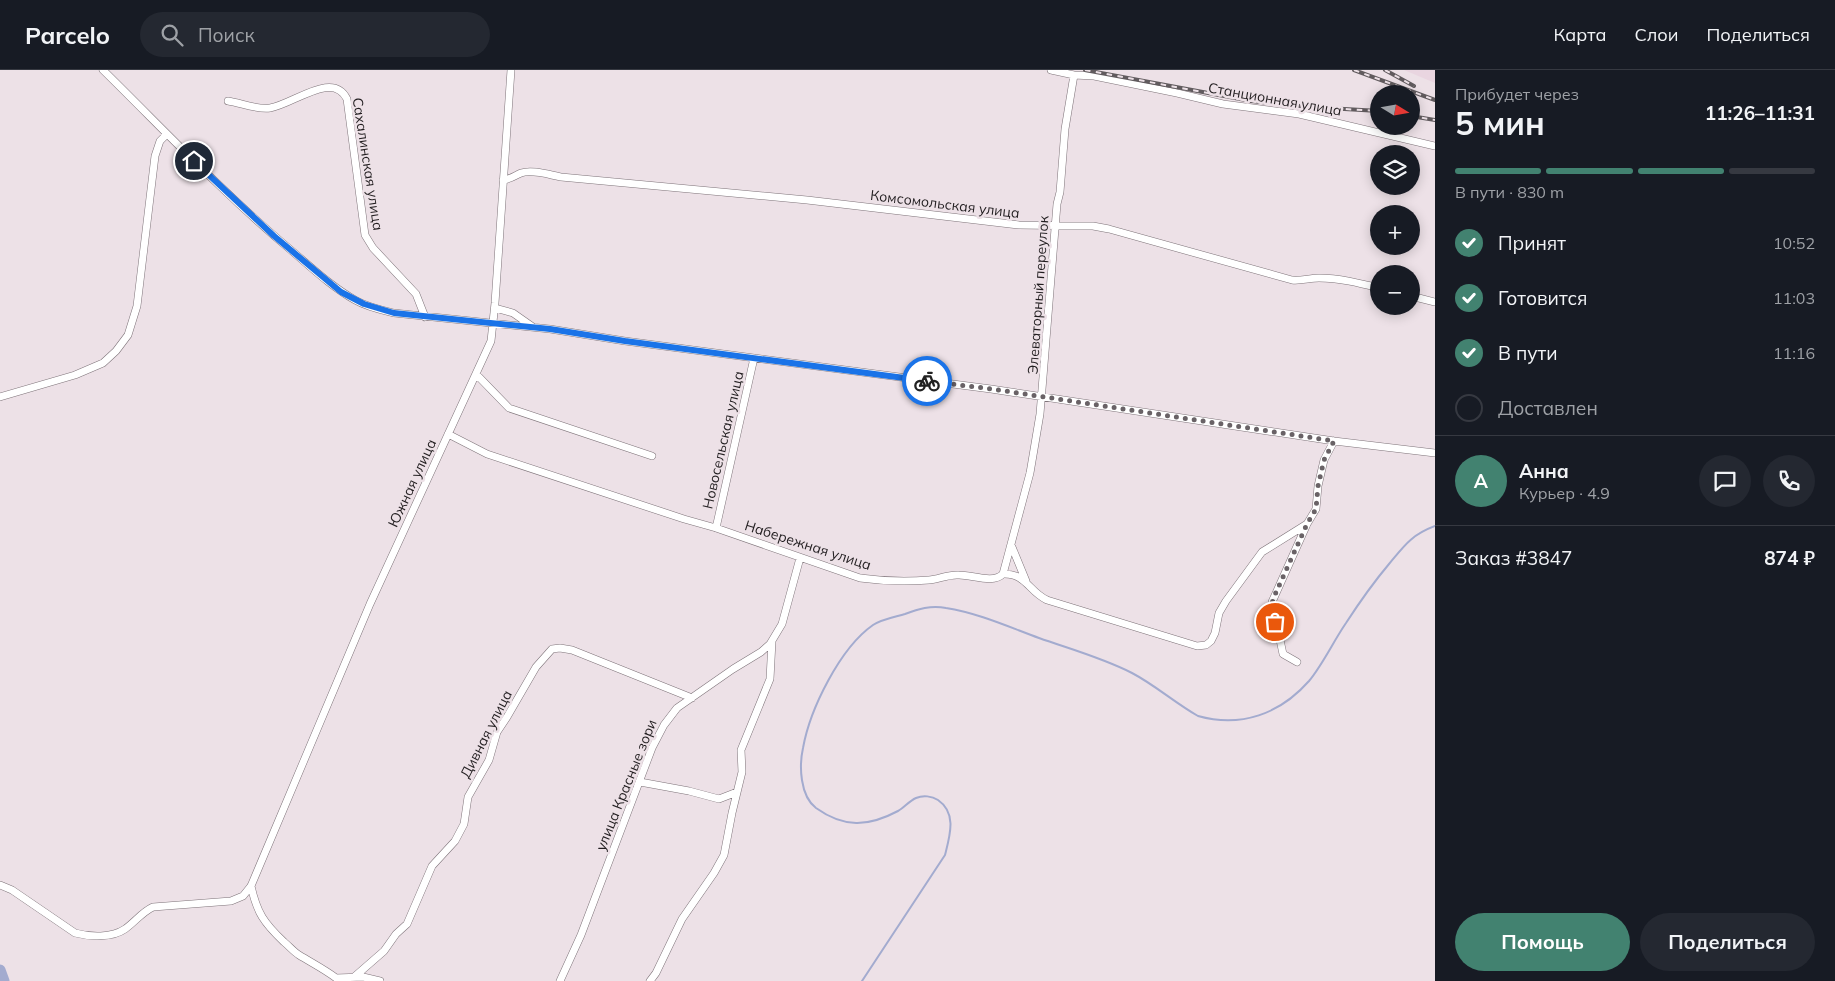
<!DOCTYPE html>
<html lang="ru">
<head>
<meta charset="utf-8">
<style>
	:root { --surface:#171b24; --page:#242831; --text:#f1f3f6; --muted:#9ea1a6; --line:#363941; --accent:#428270 }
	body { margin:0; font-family:Mulish,sans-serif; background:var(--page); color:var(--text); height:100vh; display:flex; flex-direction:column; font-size:19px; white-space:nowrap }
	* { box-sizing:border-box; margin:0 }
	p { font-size:16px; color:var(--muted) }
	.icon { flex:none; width:28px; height:28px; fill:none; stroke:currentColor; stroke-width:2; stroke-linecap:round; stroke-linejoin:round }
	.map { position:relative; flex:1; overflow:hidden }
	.panel { display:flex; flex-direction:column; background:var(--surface); width:400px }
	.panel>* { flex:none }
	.needle { width:32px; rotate:101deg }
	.fabs { position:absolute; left:1370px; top:15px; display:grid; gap:10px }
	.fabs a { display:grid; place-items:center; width:50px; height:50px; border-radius:50%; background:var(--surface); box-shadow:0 2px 12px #0003; font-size:25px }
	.pin { position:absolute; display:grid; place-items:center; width:42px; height:42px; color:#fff; margin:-21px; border:2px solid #fff; border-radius:50%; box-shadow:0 1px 5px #0007 }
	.courier { position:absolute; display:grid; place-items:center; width:50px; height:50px; margin:-25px; border:4px solid #1a73e8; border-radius:50%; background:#fff; color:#222; box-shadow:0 1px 6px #0007 }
	.summary em { font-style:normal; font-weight:700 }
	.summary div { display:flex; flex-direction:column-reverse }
	.summary { display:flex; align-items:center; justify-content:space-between; height:85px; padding:0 20px }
	h1 { font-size:32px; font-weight:700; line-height:38px }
	.bar { display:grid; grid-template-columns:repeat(4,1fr); gap:8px 5px; align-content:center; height:60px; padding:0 20px }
	.bar i { height:6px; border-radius:4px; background:var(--line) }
	.bar .on { background:var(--accent) }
	.bar p { grid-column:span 4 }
	.line { display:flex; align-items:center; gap:12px; padding:0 20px; border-top:1px solid var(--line) }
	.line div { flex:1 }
	.round { display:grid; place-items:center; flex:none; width:52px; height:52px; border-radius:26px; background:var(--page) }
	ol { padding:0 20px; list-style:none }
	li { display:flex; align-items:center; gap:15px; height:55px }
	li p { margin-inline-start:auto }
	li .icon { padding:5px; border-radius:50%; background:var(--accent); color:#fff; stroke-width:4 }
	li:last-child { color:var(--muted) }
	li i { width:28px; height:28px; border:2px solid var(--line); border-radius:50% }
	.button { display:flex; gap:10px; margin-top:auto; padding:10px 20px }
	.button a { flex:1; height:58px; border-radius:30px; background:var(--accent); color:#fff; font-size:20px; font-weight:700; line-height:58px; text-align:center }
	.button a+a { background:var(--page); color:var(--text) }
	header { display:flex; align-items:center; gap:30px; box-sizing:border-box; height:70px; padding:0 25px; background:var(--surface); border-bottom:1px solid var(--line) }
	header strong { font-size:24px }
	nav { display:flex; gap:28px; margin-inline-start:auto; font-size:18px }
	.search { width:350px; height:45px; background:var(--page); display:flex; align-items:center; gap:12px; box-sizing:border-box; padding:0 18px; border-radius:28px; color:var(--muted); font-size:19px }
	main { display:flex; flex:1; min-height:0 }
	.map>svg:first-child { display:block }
</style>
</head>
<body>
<header>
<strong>Parcelo</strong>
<div class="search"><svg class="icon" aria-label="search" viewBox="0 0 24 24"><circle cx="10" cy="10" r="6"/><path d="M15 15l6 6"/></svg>Поиск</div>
<nav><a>Карта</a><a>Слои</a><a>Поделиться</a></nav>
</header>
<main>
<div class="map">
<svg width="1435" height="911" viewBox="0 0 1435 911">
	<rect width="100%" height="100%" fill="#ede1e7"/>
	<path fill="#e9d5e0" d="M1404,0h31v13z"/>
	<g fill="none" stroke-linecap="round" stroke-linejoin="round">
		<path stroke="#a3abcf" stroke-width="2" d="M862,911l83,-126c5,-20 12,-42 -7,-55 -6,-4 -15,-5 -22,-2 -7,3 -12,10 -18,13 -30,16 -54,17 -82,-3 -16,-12 -17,-42 -13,-60 7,-39 37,-100 70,-123 9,-6 22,-8 32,-11 13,-5 26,-9 41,-6 32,5 63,19 93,30 31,11 64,20 93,35 23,12 43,30 66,43 43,12 82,-2 111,-35 14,-17 24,-39 37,-58 13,-20 27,-40 43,-59 15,-18 22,-29 46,-38"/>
		<path stroke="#a3abcf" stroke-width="11" d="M0,900l4,11"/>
		<g stroke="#7e7379" stroke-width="8">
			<path id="minor" d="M103,0c62,61 122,125 189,181 20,17 40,36 63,49 12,7 26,10 39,13l156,16 75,12 366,48 343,52 101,12
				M1051,0l23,5 20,1 83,17 46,11 76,10 136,32
				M228,31c13,2 29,9 42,7 24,-4 63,-38 77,-9l18,136 8,13 43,46 9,23
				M503,110c8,-1 11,-4 18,-7 11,-4 29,2 40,4l246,23 212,25 74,1 16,3 183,51c9,1 18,-2 27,-2 20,0 40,5 60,10
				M1411,226l24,6
				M495,238l18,5 20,14
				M476,304l33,34 143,48
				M0,327l75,-22 28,-12 13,-12 12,-16 9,-29 18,-150 5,-15 6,-6
				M448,364l39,20 197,65 32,9 144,50c22,3 46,4 69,2 10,-1 20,-6 30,-5 14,0 34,9 44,-1 23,-1 26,18 44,26l150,46 9,-1 5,-4 4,-8 4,-20 7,-12 36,-49 45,-28
				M716,458l38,-170
				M1012,477l14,34
				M1003,504l27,-101 10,-59 17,-210 3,-12 5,-63 9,-54
				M1297,592l-14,-8 -11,-52 35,-78 9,-15 2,-23 6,-26 10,-19
				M640,712l49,9 30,8 18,-7
				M0,815l12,5 63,43c15,4 37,5 50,-4 10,-7 17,-17 28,-22l78,-6 12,-5 8,-10 119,-282 121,-263 4,-38 16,-233
				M251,816c6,27 13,37 33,56 5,4 10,10 15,13 13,8 25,14 37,23l27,-1 17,4
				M353,908l31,-27 12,-17 11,-10 25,-58 23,-25 9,-17 4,-27 21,-37 8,-28 10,-15 29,-50 16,-18 8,-1 12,2 120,48
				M560,911l21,-46 71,-187 12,-23 13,-17 56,-39 28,-17 9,-8 12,-20 18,-66
				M650,911l6,-8 26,-54 32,-46 10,-18 8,-42 10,-41 -1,-22 29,-71 2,-38"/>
		</g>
		<use href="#minor" stroke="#fff" stroke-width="7"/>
		<g stroke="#615b5e" stroke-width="4">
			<path id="rail" d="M1085,0l166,31 59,6 69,4
				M1354,0l81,30
				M1385,0l29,16
				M1411,46l24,4"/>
		</g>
		<use href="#rail" stroke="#ede1e7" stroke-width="2" stroke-dasharray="5.5" stroke-linecap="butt"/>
	</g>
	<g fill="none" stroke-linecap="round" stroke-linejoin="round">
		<path stroke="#696266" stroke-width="5" stroke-dasharray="0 9" d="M927,311l65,8 342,52 -10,19 -6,26 -2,23 -9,15 -34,75 -1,7 3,16"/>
		<path stroke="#1a73e8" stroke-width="6" d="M194,91l80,75 67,56 23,12 30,9 156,16 75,12 302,40"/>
	</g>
	<g text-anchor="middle" stroke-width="5" stroke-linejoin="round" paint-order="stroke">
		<g font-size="14" fill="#221e20" stroke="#ede1e7">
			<text transform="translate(1275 29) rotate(10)" y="5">Станционная улица</text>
			<text transform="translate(368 94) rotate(81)" y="5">Сахалинская улица</text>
			<text transform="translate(945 134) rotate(7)" y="5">Комсомольская улица</text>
			<text transform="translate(1038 225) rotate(-86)" y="5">Элеваторный переулок</text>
			<text transform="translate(723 370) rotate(-77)" y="5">Новосельская улица</text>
			<text transform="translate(412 413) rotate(-65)" y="5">Южная улица</text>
			<text transform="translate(808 475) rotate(18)" y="5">Набережная улица</text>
			<text transform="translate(486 664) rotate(-63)" y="5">Дивная улица</text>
			<text transform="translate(626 715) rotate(-68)" y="5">улица Красные зори</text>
		</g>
	</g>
</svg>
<div class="fabs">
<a><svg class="needle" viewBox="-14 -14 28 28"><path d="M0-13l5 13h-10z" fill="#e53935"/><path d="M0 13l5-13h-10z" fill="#9ea1a6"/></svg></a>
<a><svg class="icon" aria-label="layers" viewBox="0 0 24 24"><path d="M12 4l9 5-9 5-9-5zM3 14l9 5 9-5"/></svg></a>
<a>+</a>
<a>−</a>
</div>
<div class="pin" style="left:1275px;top:552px;background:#ea580c"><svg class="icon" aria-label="bag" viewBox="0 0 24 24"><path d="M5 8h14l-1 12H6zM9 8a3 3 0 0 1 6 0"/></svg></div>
<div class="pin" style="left:194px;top:91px;background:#1f2937"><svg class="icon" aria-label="home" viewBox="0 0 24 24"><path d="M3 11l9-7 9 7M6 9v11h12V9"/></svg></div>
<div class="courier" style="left:927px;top:311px"><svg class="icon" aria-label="bike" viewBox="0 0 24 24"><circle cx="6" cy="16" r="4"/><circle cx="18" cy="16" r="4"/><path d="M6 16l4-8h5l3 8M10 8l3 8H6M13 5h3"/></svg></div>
</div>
<section class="panel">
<div class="summary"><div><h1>5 мин</h1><p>Прибудет через</p></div><em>11:26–11:31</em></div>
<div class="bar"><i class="on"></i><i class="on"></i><i class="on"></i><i></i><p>В пути · 830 m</p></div>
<ol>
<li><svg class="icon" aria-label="check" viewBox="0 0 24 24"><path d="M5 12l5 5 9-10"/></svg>Принят<p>10:52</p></li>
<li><svg class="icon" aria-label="check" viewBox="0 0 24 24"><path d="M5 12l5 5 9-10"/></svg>Готовится<p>11:03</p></li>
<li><svg class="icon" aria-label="check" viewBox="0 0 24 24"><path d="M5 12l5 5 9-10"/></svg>В пути<p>11:16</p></li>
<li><i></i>Доставлен</li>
</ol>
<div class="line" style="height:90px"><b class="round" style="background:var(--accent);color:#fff">А</b><div><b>Анна</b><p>Курьер · 4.9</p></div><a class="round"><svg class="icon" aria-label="chat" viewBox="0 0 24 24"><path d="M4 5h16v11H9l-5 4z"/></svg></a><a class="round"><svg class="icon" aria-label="phone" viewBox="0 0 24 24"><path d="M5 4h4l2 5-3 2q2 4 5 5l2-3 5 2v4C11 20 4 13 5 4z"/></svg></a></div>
<div class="line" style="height:65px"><div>Заказ #3847</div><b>874 ₽</b></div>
<div class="button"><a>Помощь</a><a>Поделиться</a></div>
</section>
</main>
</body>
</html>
